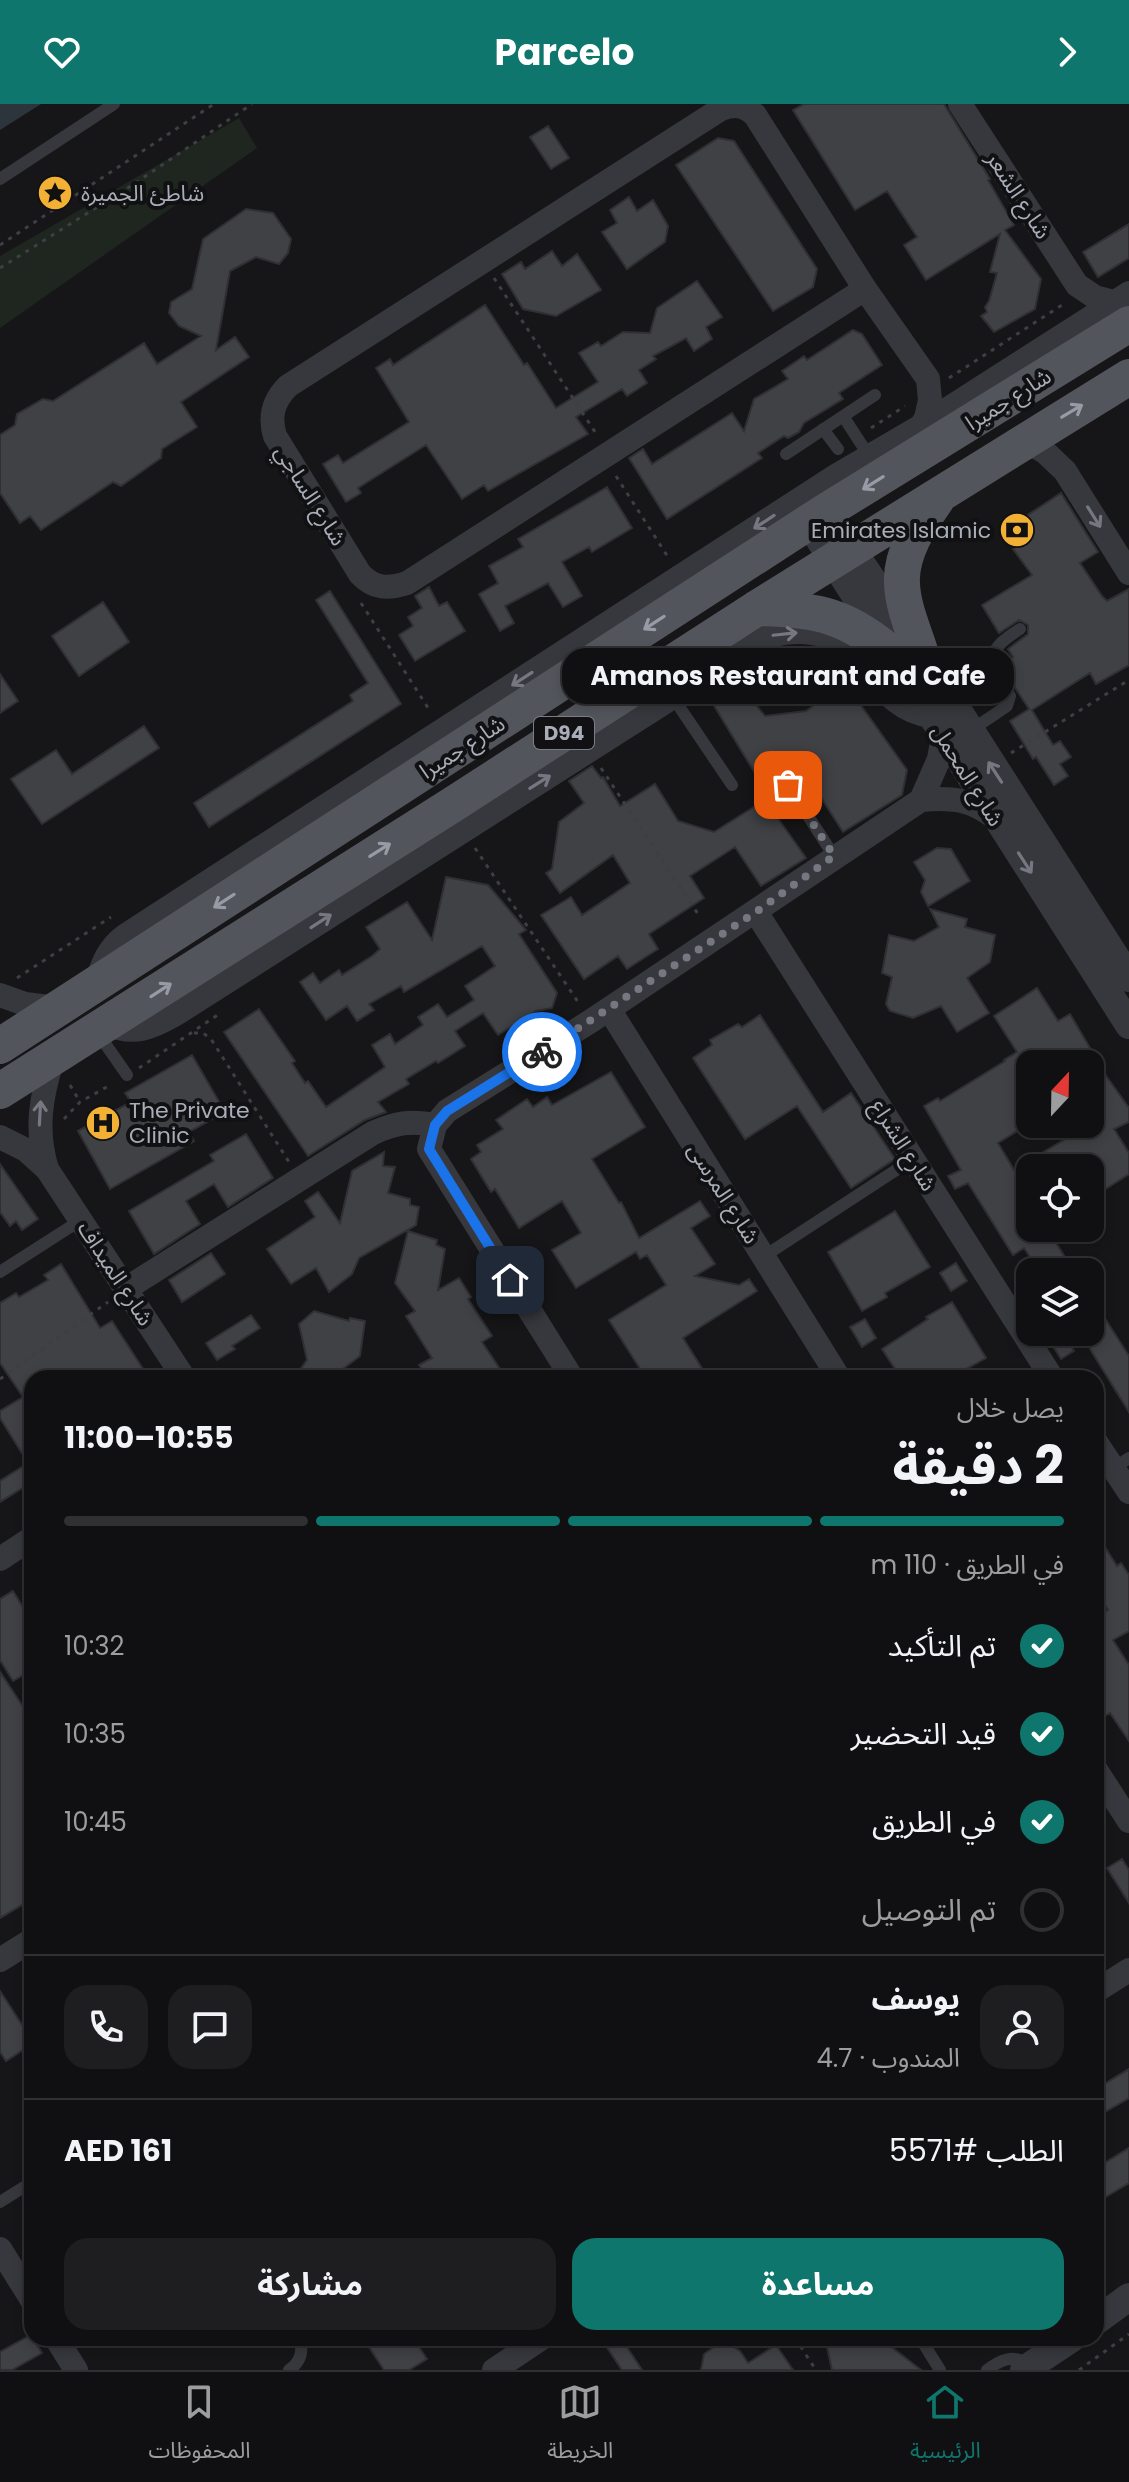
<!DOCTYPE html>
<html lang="ar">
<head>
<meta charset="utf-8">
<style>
	:root { --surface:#101012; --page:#1e1e20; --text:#f1f3f6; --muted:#9c9d9f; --line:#303032; --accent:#0f766e }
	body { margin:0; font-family:Poppins,"Noto Sans Arabic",sans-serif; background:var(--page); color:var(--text); direction:rtl; height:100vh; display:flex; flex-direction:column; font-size:30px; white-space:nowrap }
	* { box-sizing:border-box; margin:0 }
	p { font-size:26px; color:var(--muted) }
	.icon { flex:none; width:44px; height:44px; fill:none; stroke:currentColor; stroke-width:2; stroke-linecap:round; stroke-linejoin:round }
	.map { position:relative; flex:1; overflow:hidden; direction:ltr }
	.details { position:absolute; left:24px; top:1266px; width:1080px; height:976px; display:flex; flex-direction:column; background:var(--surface); border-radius:24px; box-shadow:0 4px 12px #0003,0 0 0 2px var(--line); direction:rtl }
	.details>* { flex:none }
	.needle { width:52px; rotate:22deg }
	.fabs { position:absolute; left:1016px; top:946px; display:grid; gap:16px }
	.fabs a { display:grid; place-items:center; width:88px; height:88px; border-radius:16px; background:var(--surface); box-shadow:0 4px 12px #0003,0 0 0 2px var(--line); font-size:40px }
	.pin { position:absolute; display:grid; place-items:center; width:68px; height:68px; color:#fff; margin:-34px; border-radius:16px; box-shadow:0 4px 12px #0006 }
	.courier { position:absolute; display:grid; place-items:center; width:80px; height:80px; margin:-40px; border:6px solid #1a73e8; border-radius:50%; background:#fff; color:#222; box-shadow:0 2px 10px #0007 }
	.bubble { position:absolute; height:56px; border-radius:24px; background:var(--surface); box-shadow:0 4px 12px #0003,0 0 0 2px var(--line); font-size:26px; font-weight:700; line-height:56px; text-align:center; direction:rtl }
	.headline em { font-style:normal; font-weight:700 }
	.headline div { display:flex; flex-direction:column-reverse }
	.headline { display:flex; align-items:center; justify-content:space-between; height:136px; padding:0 40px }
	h1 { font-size:52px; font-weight:700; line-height:60px }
	.bar { display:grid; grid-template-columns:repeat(4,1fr); gap:12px 8px; align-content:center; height:96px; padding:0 40px }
	.bar i { height:10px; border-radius:6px; background:var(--line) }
	.bar .selected { background:var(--accent) }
	.bar p { grid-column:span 4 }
	.line { display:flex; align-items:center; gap:20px; padding:0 40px; border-top:2px solid var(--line) }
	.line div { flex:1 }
	.round { display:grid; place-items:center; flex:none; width:84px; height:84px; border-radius:24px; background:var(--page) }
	ol { padding:0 40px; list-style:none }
	li { display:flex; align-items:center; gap:24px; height:88px }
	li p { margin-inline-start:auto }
	li .icon { padding:8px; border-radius:50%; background:var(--accent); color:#fff; stroke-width:4 }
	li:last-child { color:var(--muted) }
	li i { width:44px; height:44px; border:4px solid var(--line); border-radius:50% }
	.primary-button { display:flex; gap:16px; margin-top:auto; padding:16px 40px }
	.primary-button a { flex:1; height:92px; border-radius:24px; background:var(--accent); color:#fff; font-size:32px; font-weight:700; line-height:92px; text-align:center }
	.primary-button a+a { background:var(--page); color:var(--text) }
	header { display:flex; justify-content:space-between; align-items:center; height:104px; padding:0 40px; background:var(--accent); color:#fff; font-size:36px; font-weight:700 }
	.tab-bar { display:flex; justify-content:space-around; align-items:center; height:112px; border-top:2px solid var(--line); background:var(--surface); font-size:22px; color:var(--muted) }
	.tab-bar a { display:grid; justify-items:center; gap:4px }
	.tab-bar .selected { color:var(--accent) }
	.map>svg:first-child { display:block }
</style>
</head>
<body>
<header><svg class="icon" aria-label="forward" viewBox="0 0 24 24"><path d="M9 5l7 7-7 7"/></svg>Parcelo<svg class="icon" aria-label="heart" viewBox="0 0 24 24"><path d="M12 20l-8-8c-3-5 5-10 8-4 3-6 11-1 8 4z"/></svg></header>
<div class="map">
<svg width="1129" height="2266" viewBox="0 0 1129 2266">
	<rect width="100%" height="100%" fill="#161618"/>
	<path fill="#1e261f" d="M239,14l18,30 -257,180v-72z"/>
	<path fill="#2c353c" d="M0,0h41l-41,26z"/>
	<path fill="#404145" stroke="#303034" stroke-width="2" fill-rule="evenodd" d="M804,0h140l46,75 -2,1 26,45 -9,5 36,49 -6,30 -41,23 -13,-16 6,-4 -2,-5 4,-6 8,-28 -7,-1 10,-38 -74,46 -22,-35 13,-8 -30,-46 -32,19 -62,-100z
		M548,22l21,32 -18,11 -21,-32z
		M718,34l16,3 83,128 -4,18 -40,24 -97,-146z
		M629,93l8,14 16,-11 15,26 -3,16 -38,27 -25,-37 15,-9 -7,-13z
		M246,105l27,4 18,26 -3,14 -9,11 -23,-7 -26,14 -14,79 19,-13 14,20 -68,45 16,25 -35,22 -1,9 -40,28 -8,-4 -72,48 -11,-14 -10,7 -20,-30v-58l15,-10 2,-11 26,-15 10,2 91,-58 13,21 44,-28 -22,-10 -10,-13 2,-11 21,-13 11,-50z
		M1129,120v34l-31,19 -15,-25z
		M552,147l10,15 15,-12 24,36 -45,26 -33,-7 -21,-35 19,-12 4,7z
		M697,177l25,36 -16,10 6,12 -18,12 -8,-13 -33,18 3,3 -17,11 8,13 -20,13 -5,-7 -46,28 12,17 -100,57 -4,-6 -22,14 -36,-54 -68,43 3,5 -15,9 -23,-38 15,-9 5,8 66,-41 -33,-54 14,-9 3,6 92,-60 39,60 3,-2 29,45 42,-26 -19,-29 19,-11 3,4 22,-14 27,1 7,-25z
		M853,226l9,4 20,31 -43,28 4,6 -39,24 -5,9 -11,6 -4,-2 -26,17 4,5 -95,61 -38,-61 14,-9 9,15 80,-51 12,18 10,-32 34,-20 -6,-8 22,-15 3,4z
		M607,383l25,41 -40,24 -3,-5 -27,15 20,34 -19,11 -15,-24 -43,23 9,17 -14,8 -21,-37 19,-11 -9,-17 34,-19 -5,-8z
		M1061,389l37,59 -18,11 22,33 5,5 22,-12v76l-33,19 -6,-11 -58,37 21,35 7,-4 11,16 -11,7 8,12 -14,9 -18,-28 -3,2 -23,-38 19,-12 -29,-44 13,-8 -5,-8 20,-15v-9l-9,-5 -20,13 -17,-28 50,-30 -19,-26 6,-4 -11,-17z
		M429,483l10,19 8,-4 18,29 -50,30 -16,-26 14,-9 -5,-9 14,-9 -7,-12z
		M330,487l71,113 -192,123 -15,-24 159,-102 -3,-6 18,-12 -52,-83z
		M103,498l26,40 -50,34 -27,-40z
		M0,570l18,27 -18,12z
		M845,579l62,87 -5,25 -59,37 -43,-67 -36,23 -51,-84 29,-17 23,29 41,-5z
		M144,622l15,22 -117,76 -31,-45 45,-29 16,24z
		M592,662l9,12 2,-1 17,29 35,-22 23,37 36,11 51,-32 41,58 -45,28 -26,-39 -45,29 14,22 -55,36 9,15 -31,20 -9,-13 -34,23 -43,-64 30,-18 11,18 48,-32 -17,-28 -53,38 -14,-20 6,-4 7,-47 25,-19 -15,-22z
		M937,744l14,1 19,32 -42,25 -7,-14 4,-12 -11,-18z
		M446,773l42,8 38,45 -7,4 38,59 -5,15 -16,3 -38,24 -15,-22 -28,18 10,15 -27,17 -2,-2 -30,18 3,5 -31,18 8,10 -21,8 -57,36 -84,-124 35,-23 36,52 -3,2 13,20 3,-2 18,26 59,-40 -13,-22 18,-11 5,10 28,-19 -5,-8 20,-13 9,13 27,-17 -9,-14 30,-20 -13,-20 -78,46 -3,-6 -32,18 5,6 -17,11 -10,-15 -21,14 -26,-38 13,-9 7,10 19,-13 3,5 30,-19 8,-7 -14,-22 41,-25 25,38z
		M930,805l37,10 -2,8 30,8 -5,27 -23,16 22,35 -32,19 -16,-26 -28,12 -23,-7 -4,-7 6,-27 -10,-4 7,-38 25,6 25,-14z
		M1037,884l21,33 12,-7 37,63 22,31v14l-15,7 15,24v21l-39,25v-31h-60v60h17l27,44h-34l-16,-24 -11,7 -45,-72 -13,6 -7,-13 13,-6 -37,-64 14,-8 2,3 65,-40 -1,-1 13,-8 -23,-36zM1030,960h60v20l6,10 -6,3v27l-76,46 -16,-27 32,-20z
		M760,911l63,97 28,-19 44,66 -44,29 -54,-82 -52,33 -52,-81 19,-13 -2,-5 28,-16 4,3z
		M192,951l33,57 -36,20 5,9 -84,48 -32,-58 53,-29 -6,-9z
		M611,968l34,55 -53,32 27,44 2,-1 18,36 61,-37 10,15 -19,12 24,36 -20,12 44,9 10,-6 8,12 -74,47 25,40h-62l-37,-58 57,-35 -19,-30 -7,4 -4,-7 -60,36 -24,-38 29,-17 -19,-32 -43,27 -24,-39 -4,3 -20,-33 10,-7 -4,-7 26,-16 -7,-9 31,-21 6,8 14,-10 5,8z
		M246,1030l27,44 -45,29 -14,-23 -28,17 14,23 -46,30 -25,-43 85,-50 -4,-6z
		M384,1048l-1,14 12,1 -7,26 22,6v6l9,2 -3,18 -57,33 -7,16 -23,18 -13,-24 -25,16 -24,-35 48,-32 -10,-16 13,-9 22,31 12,-52z
		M0,1060l38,55 -16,11 -6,-9 -6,5 -10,-14z
		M895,1107l35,56 -45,26 2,4 -25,14 -34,-59z
		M408,1127l29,9 -1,5 9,4 -7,41 21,-12 12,19 -3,2 24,37 -10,6 24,36h-79l-8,-13 13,-7 -26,-42 9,-5 -20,-28z
		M211,1149l14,21 -43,28 -13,-22z
		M956,1159l11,18 -16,10 -11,-18z
		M61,1160l39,64 12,-7 33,51 -10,6h-103v104l-32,20v-21l28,-18 -28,-45v-7l23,-14 -23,-34v-60l16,-10 3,4 29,-17 -4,-5z
		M1090,1191l39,61v56l-39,-63z
		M952,1198l34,56 -23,13 4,7h-66l-19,-29 46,-30 -2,-2z
		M314,1207l35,10 1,-3 15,3 -5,35 -29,22h-37l13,-18 -8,-36z
		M251,1211l9,13 -28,18 3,3 -18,11 -11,-17z
		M865,1215l11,19 -14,9 -12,-20z
		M1065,1231l9,16 -13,8 -10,-16z
		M1096,1429l21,33 4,-3 8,12v56l-16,9 16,25v76l-19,-28 -14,8v-108l2,3 10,-6 -12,-19z
		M13,1487l19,31v48l-19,11 -13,-21v-61z
		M0,1568l32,48v179l-32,19z
		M1122,1755l7,11v33l-22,-35z
		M0,1887l32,49v4l-26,17 -6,-9z
		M1129,1965v29l-33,19v-28z
		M1129,2044v35l-25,15 -8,-13v-17z
		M27,2233l6,1 9,15 -30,17h-12v-18z
		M363,2234h50l14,21 -18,11h-25z
		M613,2234h8l21,32h-20l-18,-27z
		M825,2234h55l41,32h-89z
		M730,2241l10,6 8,12 28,-18 17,25h-92l3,-16 10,-7z"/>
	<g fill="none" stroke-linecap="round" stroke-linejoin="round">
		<path stroke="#3d3f44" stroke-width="3" stroke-dasharray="4 6" stroke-linecap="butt" d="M0,141l214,-141
			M0,164l134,-84 118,-80
			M494,174l103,157
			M949,274l113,-73 5,-1
			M871,324l34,-22
			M616,372l52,81
			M361,499l69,108
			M1011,649l118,-73
			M601,664l97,146
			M475,744l105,157
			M17,874l94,-61
			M194,929h9l8,6 78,123
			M139,964l80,-54
			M70,981l10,17
			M64,1015l16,-17 32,-18
			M0,1275l108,-77
			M795,2234l21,32
			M1079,2266l50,-36"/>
		<path stroke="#37383d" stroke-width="12" d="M0,75l114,-75
			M843,312l26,40
			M823,325l15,20
			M786,350l89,-59
			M990,568c-1,-23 13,-32 30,-43
			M672,592l60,89
			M950,595l40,-27 4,2 16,22 -3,10 -37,25
			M788,681l46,71
			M97,928l30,43
			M763,1153l150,-98
			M0,1168l81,-52
			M1114,1364l15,-10
			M0,2098l32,-20
			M920,2234l20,32
			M289,2266c12,-8 15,-19 10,-32
			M987,2266c13,-10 26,-16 40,-6"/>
		<path stroke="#37383d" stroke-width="24" d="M960,0l117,181 18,12 19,5
			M865,185l-458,294c-19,6 -33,6 -47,-9l-85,-138c-6,-20 -2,-35 13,-50l433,-277c14,-5 23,-4 34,6l110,174 63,90 2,21 -4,18 -5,8
			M1024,336l21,12 20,19 64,102
			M921,696l18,-41 4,-22
			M756,808l296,466
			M96,879c7,-20 12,-35 30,-48l711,-460 84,-49 208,-133
			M0,891l25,9 32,4
			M609,905l230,369
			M107,920c27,12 45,4 69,-10l591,-377c100,-28 95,71 164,79
			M0,1033l26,13 21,19 137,209
			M47,1065c-12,-39 -6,-73 6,-111
			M127,1184l246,-155c22,-10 38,-13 62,-8
			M572,1274l-143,-229 6,-24 12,-14 144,-90 330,-221c30,-3 51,-1 75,19
			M1096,1338l33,50
			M0,1455l32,-21
			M1096,1666l33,51
			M0,1856l32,-20
			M1096,1887l33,-21
			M0,2145l32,51
			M56,2234l20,32
			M494,2266l48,-32"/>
		<path stroke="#37383d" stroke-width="28" d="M826,407l94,140 209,327
			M809,419l320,502
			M1096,2217l33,-24
			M1024,2266l48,-32"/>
		<path stroke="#53555c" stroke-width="36" d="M757,504c61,1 93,8 139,50
			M920,547c-7,-22 -17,-44 -18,-67 -2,-30 18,-61 35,-85
			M0,942l826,-535 303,-187
			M0,987l452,-286 305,-197 372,-231"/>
	</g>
	<defs><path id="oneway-shaft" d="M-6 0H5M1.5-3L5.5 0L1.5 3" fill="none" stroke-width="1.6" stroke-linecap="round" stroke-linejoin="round" transform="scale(2)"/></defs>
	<g stroke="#979ba6">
		<use href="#oneway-shaft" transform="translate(1072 307) rotate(-31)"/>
		<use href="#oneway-shaft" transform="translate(873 379) rotate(148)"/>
		<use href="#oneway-shaft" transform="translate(654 519) rotate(147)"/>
		<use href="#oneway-shaft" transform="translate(380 746) rotate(-32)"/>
		<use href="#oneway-shaft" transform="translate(224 797) rotate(147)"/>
		<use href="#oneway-shaft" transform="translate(161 886) rotate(-33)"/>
	</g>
	<g stroke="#757881">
		<use href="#oneway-shaft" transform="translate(1094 413) rotate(58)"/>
		<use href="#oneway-shaft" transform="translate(764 418) rotate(147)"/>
		<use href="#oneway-shaft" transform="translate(785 530) rotate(-6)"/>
		<use href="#oneway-shaft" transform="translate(522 575) rotate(147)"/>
		<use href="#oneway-shaft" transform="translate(995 668) rotate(-123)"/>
		<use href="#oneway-shaft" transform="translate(540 678) rotate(-32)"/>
		<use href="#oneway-shaft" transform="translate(1025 759) rotate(57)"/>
		<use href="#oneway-shaft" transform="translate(321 817) rotate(-33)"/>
		<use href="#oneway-shaft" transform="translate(40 1009) rotate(-87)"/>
	</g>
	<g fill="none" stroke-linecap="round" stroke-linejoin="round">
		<path stroke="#757880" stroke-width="8" stroke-dasharray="0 14.4" d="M542,948l214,-140 78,-56 -46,-71"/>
		<path stroke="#1a73e8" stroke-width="10" d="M510,1176l-81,-131 6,-24 12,-14 95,-59"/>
	</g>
	<defs>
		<g id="sight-disc" transform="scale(1.8)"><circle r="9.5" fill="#f2b134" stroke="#111113"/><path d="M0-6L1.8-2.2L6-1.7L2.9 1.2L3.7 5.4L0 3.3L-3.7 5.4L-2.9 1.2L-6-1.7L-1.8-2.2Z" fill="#111"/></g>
		<g id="bank-disc" transform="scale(1.8)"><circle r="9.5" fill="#f2b134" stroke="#111113"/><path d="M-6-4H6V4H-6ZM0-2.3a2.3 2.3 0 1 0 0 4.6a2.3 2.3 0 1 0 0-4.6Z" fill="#111"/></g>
		<g id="hospital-disc" transform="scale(1.8)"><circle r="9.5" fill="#f2b134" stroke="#111113"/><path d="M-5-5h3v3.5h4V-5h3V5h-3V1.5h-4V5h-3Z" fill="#111"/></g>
	</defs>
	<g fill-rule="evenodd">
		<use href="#sight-disc" x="55" y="89"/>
		<use href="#bank-disc" x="1017" y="426"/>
		<use href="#hospital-disc" x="103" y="1019"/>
	</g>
	<g text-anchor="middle" stroke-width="8" stroke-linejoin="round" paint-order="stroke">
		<rect fill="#111113" stroke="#7b7e86" stroke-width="2" x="534" y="613" width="60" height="32" rx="6"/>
		<g font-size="20" font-weight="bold" fill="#a8adb8">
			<text x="564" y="636">D94</text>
		</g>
		<g font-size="22" fill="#a8adb8" stroke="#111113" text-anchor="start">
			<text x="81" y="97">شاطئ الجميرة</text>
			<text x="991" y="434" text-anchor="end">Emirates Islamic</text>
			<text x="129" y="1014">The Private<tspan x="129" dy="25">Clinic</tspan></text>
		</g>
		<g font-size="22" fill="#a8adb8" stroke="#111113">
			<text transform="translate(1019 91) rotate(57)" y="8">شارع الشعر</text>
			<text transform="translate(1008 295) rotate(-32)" y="8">شارع جميرا</text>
			<text transform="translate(311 391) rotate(58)" y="8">شارع الساجي</text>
			<text transform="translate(462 643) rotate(-33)" y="8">شارع جميرا</text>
			<text transform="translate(968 671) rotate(58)" y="8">شارع المحمل</text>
			<text transform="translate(904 1041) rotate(58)" y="8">شارع الشراع</text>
			<text transform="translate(724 1089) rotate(58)" y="8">شارع المرسى</text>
			<text transform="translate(116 1169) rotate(57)" y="8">شارع الميداف</text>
		</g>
	</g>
</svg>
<div class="fabs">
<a><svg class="needle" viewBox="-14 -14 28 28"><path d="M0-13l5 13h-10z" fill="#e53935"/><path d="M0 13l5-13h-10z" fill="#9c9d9f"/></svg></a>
<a><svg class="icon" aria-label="locate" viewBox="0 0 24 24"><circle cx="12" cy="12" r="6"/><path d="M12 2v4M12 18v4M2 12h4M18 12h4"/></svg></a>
<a><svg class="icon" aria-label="layers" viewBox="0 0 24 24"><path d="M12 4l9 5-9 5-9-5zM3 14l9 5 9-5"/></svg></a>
</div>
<div class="pin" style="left:788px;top:681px;background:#ea580c"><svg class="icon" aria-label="bag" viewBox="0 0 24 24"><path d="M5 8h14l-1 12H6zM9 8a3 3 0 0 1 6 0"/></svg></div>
<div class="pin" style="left:510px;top:1176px;background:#1f2937"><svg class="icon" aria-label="home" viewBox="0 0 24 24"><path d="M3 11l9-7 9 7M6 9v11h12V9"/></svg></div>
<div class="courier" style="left:542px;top:948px"><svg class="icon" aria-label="bike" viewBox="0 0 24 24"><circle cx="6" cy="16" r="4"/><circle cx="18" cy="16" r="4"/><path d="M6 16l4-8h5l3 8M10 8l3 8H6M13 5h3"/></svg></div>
<div class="bubble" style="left:562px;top:544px;width:452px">Amanos Restaurant and Cafe</div>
<section class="details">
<div class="headline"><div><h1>2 دقيقة</h1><p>يصل خلال</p></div><em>10:55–11:00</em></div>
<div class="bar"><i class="selected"></i><i class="selected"></i><i class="selected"></i><i></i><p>في الطريق · 110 m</p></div>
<ol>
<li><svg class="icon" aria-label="check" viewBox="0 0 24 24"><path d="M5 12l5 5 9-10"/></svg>تم التأكيد<p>10:32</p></li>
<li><svg class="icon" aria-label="check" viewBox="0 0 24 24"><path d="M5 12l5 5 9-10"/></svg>قيد التحضير<p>10:35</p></li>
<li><svg class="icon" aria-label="check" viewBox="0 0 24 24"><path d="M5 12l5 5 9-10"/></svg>في الطريق<p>10:45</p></li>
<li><i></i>تم التوصيل</li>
</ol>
<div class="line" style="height:144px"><a class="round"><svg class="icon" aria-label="person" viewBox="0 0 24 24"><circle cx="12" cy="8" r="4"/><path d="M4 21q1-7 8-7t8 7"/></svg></a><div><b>يوسف</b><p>المندوب · 4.7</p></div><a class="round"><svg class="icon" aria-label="chat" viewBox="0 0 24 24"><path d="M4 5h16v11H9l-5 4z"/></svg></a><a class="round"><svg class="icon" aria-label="phone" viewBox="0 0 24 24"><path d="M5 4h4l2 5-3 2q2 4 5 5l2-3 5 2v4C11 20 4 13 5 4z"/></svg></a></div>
<div class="line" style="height:104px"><div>الطلب #5571</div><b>AED 161</b></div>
<div class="primary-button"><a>مساعدة</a><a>مشاركة</a></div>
</section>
</div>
<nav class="tab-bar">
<a class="selected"><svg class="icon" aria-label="home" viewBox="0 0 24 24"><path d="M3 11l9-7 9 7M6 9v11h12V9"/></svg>الرئيسية</a>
<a><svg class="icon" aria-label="map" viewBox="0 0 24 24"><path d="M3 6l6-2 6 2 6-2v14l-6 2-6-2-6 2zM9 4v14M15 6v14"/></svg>الخريطة</a>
<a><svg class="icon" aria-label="saved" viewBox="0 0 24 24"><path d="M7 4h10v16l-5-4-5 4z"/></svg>المحفوظات</a>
</nav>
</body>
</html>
